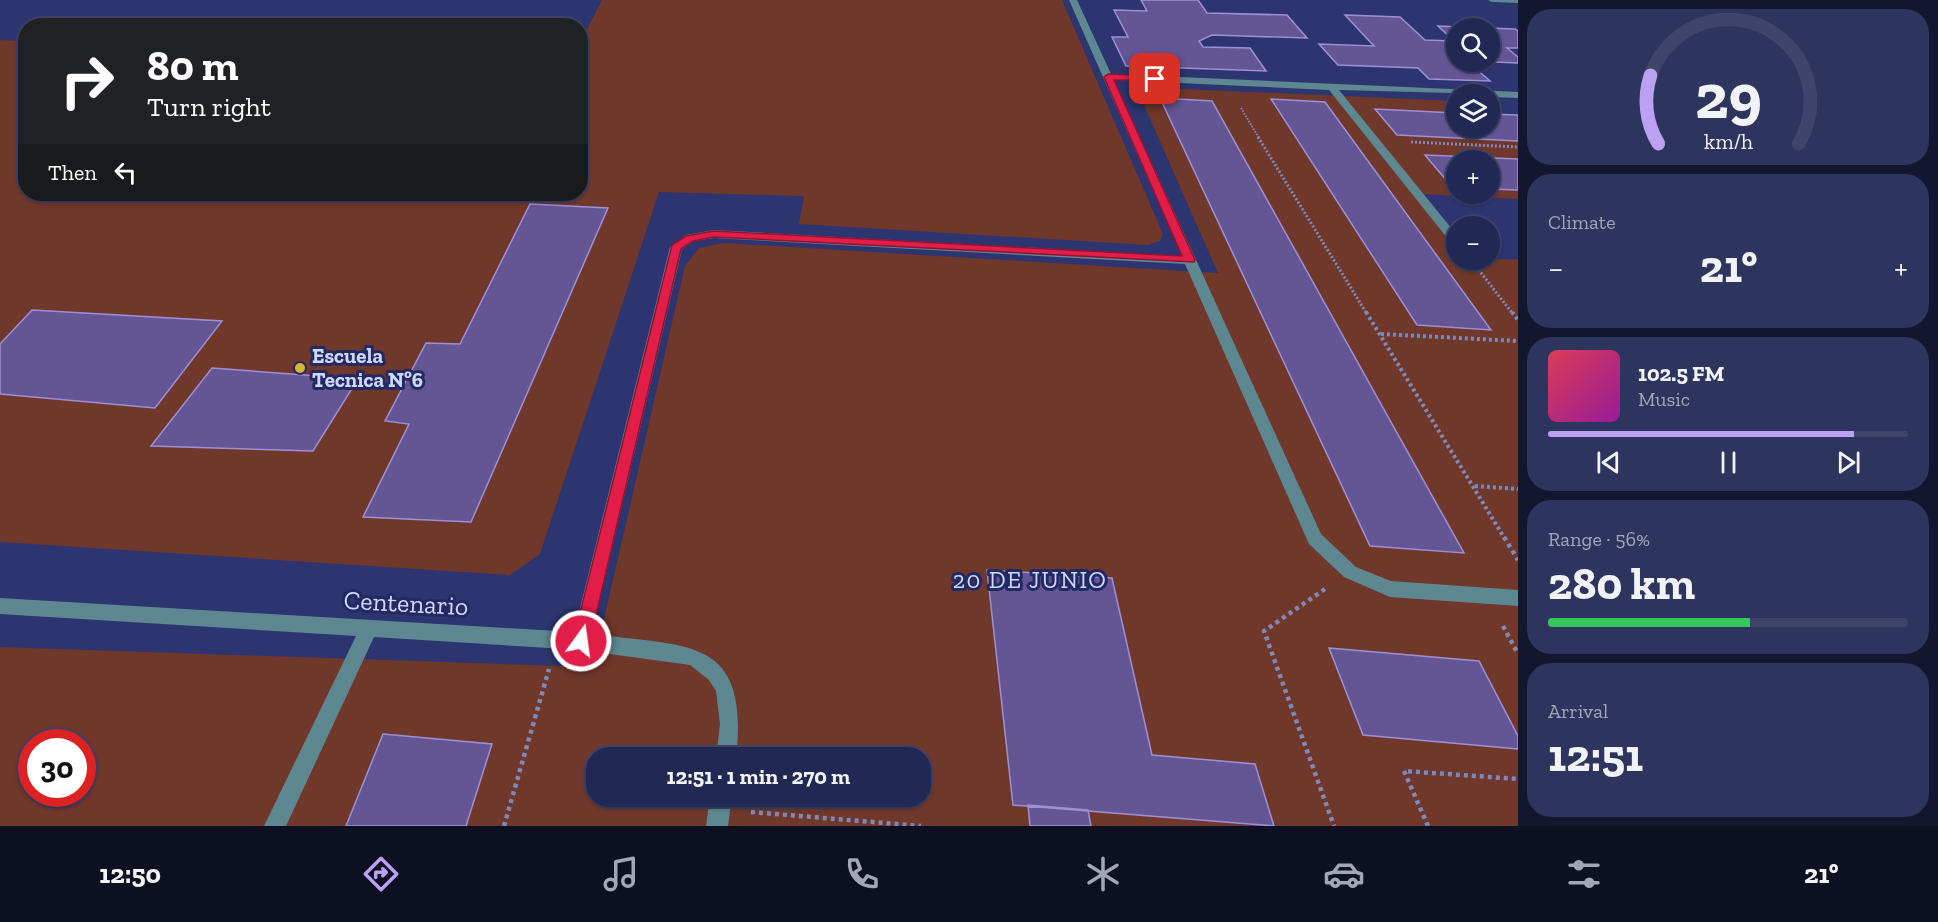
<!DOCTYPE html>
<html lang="en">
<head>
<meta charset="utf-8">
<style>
	:root { --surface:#212853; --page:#2d345d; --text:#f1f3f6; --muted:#a2a6b8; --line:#3e446a; --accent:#bca0f2 }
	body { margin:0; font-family:"Zilla Slab",serif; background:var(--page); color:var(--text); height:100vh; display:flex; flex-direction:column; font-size:22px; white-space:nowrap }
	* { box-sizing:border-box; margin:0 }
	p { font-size:20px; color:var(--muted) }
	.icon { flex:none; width:33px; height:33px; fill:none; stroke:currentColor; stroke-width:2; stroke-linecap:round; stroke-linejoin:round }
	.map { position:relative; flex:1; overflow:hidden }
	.sheet { display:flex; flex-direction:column; gap:9px; padding:9px; background:#12162e; width:420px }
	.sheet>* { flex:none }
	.top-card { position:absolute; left:18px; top:18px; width:570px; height:183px; border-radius:24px; box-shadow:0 2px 4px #0004,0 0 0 2px var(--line); background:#202124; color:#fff; overflow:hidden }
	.tools { position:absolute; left:1446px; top:18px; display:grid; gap:12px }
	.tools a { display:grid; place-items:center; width:54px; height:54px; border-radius:50%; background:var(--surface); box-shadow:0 2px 4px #0004,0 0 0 2px var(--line); font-size:30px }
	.speed { position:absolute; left:18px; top:729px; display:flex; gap:12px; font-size:30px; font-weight:700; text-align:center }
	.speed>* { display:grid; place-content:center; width:78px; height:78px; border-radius:50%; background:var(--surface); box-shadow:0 2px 4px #0004,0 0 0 2px var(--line); line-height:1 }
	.speed .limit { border:9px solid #d22; background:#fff; color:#111 }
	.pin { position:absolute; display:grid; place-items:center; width:51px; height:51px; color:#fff; margin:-26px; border-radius:12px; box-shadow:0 3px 9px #0006 }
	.me { position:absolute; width:66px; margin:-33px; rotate:14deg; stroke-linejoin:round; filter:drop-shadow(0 0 4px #0008) }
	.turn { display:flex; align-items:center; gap:21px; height:126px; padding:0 30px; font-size:27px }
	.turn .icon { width:78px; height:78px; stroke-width:2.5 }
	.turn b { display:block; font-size:42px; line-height:51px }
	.then { display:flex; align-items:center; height:57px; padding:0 30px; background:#0003; gap:12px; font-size:22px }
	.big { font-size:45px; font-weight:800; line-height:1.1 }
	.sheet .tile { flex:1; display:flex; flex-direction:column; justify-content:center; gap:9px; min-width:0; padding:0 21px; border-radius:24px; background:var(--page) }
	.sheet .dial { align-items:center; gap:0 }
	.dial svg { height:156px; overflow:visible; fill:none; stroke:var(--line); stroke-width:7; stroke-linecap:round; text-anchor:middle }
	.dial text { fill:var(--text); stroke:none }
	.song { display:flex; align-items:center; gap:18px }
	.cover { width:72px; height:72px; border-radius:9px; background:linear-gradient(135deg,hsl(350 70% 55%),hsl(300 70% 35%)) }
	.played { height:6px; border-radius:3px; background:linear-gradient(90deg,var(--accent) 85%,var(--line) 85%) }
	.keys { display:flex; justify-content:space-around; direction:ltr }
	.heat { display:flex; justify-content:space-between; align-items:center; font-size:33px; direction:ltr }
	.charge { height:9px; border-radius:4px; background:linear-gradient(90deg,#34c759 56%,var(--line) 0) }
	.trip { position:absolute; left:586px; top:747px; width:345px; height:60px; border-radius:24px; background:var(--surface); box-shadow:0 2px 4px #0004,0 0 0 2px var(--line); font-weight:800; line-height:60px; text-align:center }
	.menu { display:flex; height:96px; justify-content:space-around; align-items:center; background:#0d1021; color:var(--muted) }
	.menu .icon { width:42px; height:42px }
	.menu .active { color:var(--accent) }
	.menu b { font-size:27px; color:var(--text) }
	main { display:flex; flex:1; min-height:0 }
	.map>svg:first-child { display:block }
</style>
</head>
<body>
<main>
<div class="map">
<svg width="1518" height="826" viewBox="0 0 1518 826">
	<rect width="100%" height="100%" fill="#2c356f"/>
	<path fill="#70372b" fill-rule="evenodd" d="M602 0H1062L1163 234 1160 241 1148 245 799 224 804 196 659 192 540 554 510 575 0 542V394L155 408 222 321 32 311 0 344V40L25 41 26 194H580L581 40ZM530 205 608 208 471 522 363 517 409 424 385 421 426 343 460 344Z
		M1136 87 1456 101V113L1376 109 1397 135 1518 141V159L1425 156 1452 187H1456V194H1490V189L1518 190V199L1421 194 1456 241V260L1518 259V736L1479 661 1329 649 1363 735 1518 749V826H1274L1255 764 1152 755 1112 578 987 570 1013 804 1028 805 1030 826H466L492 744 384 734 346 826H0V647L593 667 685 266 699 248 724 243 1218 273ZM1160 99 1212 101 1464 553 1370 546ZM1272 99 1325 102 1491 329 1417 325ZM32 742H82V794H32ZM597 758H921V796H597Z
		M1088 810 1259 826H1091Z"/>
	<path fill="#645594" stroke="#9f90d5" stroke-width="1.5" d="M1141 0H1198L1207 13 1287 15 1307 38 1212 35 1199 41 1203 47 1250 48 1266 71 1126 66 1112 37H1128L1114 10 1147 11Z
		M1345 15 1400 17 1425 40 1454 41 1438 26 1515 29 1518 31V48H1507L1518 57V63L1495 62 1490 57V28H1456V62H1468L1490 81 1429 79 1418 68 1338 65 1319 44 1374 46Z
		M1160 98 1212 101 1464 553 1370 546Z
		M1271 99 1325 102 1491 330 1417 325Z
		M1375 109 1456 113V128H1490V114L1518 115V141L1397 135Z
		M1425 155 1518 159V190L1490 189V160H1456V187H1452Z
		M530 204 608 208 471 522 363 517 409 424 385 421 426 343 460 344Z
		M32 310 222 321 155 408 0 394V344Z
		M212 368 358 379 313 451 151 446Z
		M987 570 1112 578 1152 755 1255 764 1274 826 1013 805Z
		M1329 648 1479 661 1518 736V749L1363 735Z
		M383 734 492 744 466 826H346Z
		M1028 805 1088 810 1091 826H1030Z"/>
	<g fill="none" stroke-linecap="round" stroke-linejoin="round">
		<path stroke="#7f89b7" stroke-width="2" stroke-dasharray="1.5 1.5" stroke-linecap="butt" d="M1241 108 1259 138"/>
		<path stroke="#7f89b7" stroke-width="3" stroke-dasharray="2 2" stroke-linecap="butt" d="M1258 137 1367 314
			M1411 142 1518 147
			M1471 260 1513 314"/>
		<path stroke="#7f89b7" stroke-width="4" stroke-dasharray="3 3" stroke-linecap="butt" d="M1366 312 1505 539
			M1512 312 1518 320
			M1381 334 1518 341
			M1475 486 1518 489"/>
		<path stroke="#7f89b7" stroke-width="4.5" stroke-dasharray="4 4" stroke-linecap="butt" d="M1504 537 1518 560
			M1325 589 1264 631 1334 826
			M1503 626 1518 654
			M751 812 921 826
			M504 826 549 669
			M1428 826 1404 771 1518 779"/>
		<path fill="#5d8892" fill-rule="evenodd" d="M1069 0H1077L1111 74 1518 92V98L1490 97V94L1339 90 1456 234V245L1452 244 1329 90 1114 80 1321 534 1356 567 1391 581 1518 590V606L1390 597 1344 577 1309 544 1185 264 714 238 694 241 682 249 592 634C688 647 750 635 736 758H716L720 724 716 691 709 680 690 665 581 650 374 637 286 826H264L356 636 0 614V598L574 632 670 247 686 235 714 230 1182 256Z
			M1488 0H1518V3L1492 2Z
			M710 796H732L728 826H706Z"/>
	</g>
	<path fill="#e11d48" stroke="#92132f" stroke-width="1.5" d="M1108 74 1155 76 1159 79 1155 81 1114 80 1195 260 1194 262 714 237 693 241 681 249 590 641 587 646 581 648 575 646 573 641 672 245 686 236 714 231 1182 256 1104 77Z"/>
	<circle fill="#d6b534" stroke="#232a63" stroke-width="2" cx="300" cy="368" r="6"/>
	<g text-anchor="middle" stroke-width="6" stroke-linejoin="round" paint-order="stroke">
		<g font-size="21" font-weight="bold" fill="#cfd9fc" stroke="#232a63" text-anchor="start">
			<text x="312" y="363">Escuela<tspan x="312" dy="24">Tecnica Nº6</tspan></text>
		</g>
		<g font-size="24" letter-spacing="1.5" fill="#cfd9fc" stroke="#232a63">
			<text x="1030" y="588">20 DE JUNIO</text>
		</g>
		<g font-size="26" fill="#cfd9fc" stroke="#232a63">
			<text transform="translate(406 603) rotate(3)" y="9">Centenario</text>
		</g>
	</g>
</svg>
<div class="tools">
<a><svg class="icon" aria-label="search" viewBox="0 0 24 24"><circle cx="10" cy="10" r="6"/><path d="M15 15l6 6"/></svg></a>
<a><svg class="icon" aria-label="layers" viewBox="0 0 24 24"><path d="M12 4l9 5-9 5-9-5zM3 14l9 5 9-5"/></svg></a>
<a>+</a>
<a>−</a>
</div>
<div class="speed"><div class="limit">30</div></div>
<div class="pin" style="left:1155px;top:79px;background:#d93025"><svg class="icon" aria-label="arrive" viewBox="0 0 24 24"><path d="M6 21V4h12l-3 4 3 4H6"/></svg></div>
<svg class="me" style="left:581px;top:641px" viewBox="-20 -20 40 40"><circle r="17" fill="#e11d48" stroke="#fff" stroke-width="3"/><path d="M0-11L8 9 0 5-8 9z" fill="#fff"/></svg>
<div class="trip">12:51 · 1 min · 270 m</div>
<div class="top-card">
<div class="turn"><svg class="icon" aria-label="right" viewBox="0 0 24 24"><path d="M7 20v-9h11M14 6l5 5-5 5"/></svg><div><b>80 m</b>Turn right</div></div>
<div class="then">Then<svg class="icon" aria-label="left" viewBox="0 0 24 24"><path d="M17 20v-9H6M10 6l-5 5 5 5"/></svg></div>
</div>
</div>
<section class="sheet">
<div class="tile dial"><svg viewBox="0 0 100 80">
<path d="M14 69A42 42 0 1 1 86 69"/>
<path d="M14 69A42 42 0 0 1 10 34" stroke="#bca0f2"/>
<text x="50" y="56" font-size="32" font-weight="700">29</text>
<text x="50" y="72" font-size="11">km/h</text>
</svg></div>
<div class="tile"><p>Climate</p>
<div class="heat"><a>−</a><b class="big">21°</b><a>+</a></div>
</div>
<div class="tile">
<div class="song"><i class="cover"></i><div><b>102.5 FM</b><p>Music</p></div></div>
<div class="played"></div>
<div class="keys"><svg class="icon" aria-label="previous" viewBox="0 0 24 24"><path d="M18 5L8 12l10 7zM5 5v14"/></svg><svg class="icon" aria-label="pause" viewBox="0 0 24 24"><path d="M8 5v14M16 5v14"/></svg><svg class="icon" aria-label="next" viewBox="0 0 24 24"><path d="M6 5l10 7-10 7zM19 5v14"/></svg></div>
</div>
<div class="tile"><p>Range · 56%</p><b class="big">280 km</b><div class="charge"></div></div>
<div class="tile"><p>Arrival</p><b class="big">12:51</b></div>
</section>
</main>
<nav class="menu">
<b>12:50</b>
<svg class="icon active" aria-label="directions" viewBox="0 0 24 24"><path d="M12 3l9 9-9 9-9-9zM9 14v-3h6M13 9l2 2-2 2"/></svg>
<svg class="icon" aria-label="music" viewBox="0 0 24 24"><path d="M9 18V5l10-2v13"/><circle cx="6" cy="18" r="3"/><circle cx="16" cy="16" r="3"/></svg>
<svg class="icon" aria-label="phone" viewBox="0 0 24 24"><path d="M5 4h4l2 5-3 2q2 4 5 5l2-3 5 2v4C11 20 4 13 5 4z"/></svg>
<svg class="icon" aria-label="climate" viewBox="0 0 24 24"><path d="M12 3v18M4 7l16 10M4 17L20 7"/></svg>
<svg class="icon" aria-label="car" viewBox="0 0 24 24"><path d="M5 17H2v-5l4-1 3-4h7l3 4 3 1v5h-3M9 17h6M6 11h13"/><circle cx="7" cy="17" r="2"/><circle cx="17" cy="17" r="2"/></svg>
<svg class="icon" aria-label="filters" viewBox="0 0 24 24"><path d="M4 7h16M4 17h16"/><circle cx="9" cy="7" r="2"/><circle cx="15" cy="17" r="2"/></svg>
<b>21°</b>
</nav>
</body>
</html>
